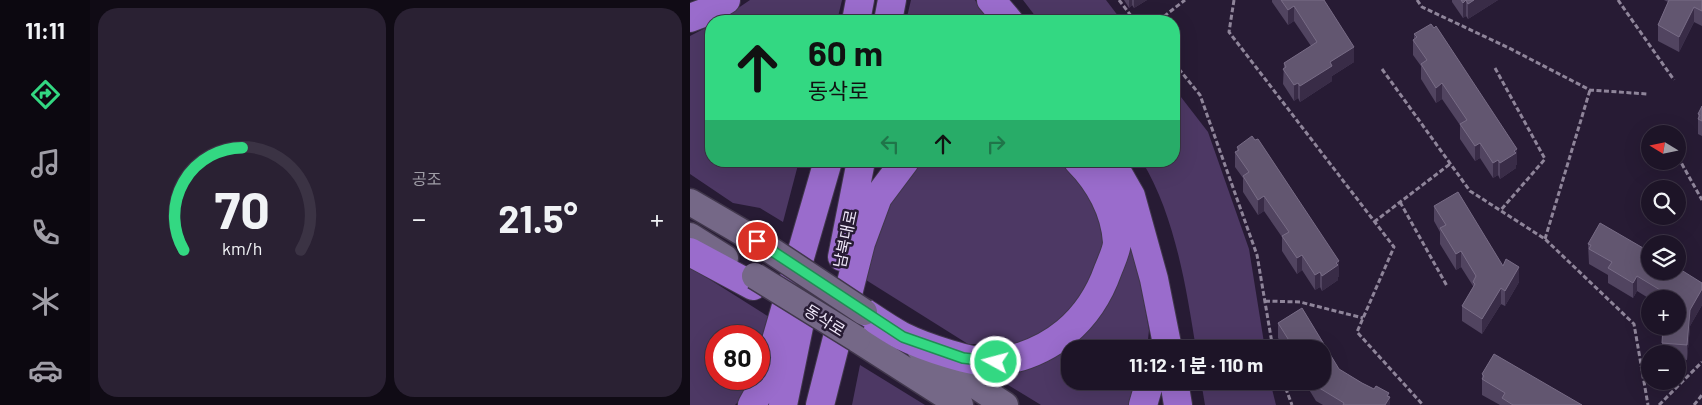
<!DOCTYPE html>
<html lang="ko">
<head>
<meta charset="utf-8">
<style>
	:root { --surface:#1d1427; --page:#2a2133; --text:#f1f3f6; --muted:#a09ea7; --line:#3b3344; --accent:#33d882 }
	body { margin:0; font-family:Barlow,"Noto Sans KR",sans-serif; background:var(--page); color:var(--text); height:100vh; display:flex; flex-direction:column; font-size:19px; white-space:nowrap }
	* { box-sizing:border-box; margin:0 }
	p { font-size:16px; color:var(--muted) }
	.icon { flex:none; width:28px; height:28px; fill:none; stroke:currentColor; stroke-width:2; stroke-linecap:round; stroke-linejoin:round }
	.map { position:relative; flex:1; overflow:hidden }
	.drawer { display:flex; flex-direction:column; gap:8px; padding:8px; background:#100b15; width:600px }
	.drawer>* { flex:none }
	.banner { position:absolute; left:15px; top:15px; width:475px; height:152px; border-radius:20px; box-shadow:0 5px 20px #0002,0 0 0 1px var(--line); background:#33d882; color:#111; overflow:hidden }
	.needle { width:32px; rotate:280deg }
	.buttons { position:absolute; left:951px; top:125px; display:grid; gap:10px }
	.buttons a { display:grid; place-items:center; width:45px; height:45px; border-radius:50%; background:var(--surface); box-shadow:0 5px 20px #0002,0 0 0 1px var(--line); font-size:25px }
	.speed { position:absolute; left:15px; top:325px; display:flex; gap:10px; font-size:25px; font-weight:700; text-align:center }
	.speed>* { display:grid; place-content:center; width:65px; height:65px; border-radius:50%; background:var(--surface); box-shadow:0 5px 20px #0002,0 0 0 1px var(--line); line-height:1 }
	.speed .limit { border:8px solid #d22; background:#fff; color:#111 }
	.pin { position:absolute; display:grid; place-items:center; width:42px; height:42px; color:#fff; margin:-21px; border:2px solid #fff; border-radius:50%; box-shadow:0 1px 5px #0007 }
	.me { position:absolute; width:55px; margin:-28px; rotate:277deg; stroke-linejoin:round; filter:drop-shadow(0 0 4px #0008) }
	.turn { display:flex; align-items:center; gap:18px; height:105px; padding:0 20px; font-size:22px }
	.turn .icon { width:65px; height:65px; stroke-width:2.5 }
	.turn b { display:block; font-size:35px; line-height:42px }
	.lanes { display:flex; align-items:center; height:48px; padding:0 20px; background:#0003; justify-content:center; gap:25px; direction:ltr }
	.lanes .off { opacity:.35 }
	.big { font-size:38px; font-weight:700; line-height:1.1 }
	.drawer .tile { flex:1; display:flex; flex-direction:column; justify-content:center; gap:8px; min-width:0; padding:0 18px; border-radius:20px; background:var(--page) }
	.drawer .dial { align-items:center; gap:0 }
	.dial svg { height:130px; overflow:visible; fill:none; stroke:var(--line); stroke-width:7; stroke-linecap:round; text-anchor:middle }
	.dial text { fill:var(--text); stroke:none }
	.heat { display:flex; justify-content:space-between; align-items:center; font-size:28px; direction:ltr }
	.drawer .tiles { flex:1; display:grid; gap:8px; grid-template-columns:repeat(2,1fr) }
	.trip { position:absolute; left:371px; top:340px; width:270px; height:50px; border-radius:20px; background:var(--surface); box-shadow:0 5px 20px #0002,0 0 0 1px var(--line); font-weight:700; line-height:50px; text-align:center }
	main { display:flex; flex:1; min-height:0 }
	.tabs { display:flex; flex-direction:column; width:90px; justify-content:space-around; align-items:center; background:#0c0810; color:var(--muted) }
	.tabs .icon { width:35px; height:35px }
	.tabs .on { color:var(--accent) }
	.tabs b { font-size:22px; color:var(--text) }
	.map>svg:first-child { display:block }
</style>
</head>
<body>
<main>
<nav class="tabs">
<b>11:11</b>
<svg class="icon on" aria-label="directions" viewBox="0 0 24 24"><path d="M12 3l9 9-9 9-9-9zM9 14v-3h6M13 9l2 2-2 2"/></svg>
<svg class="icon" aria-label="music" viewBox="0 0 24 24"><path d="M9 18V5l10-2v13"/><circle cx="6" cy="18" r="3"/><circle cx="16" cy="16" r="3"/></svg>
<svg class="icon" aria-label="phone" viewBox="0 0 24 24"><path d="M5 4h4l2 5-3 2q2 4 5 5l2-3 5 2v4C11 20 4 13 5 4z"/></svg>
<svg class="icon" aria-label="climate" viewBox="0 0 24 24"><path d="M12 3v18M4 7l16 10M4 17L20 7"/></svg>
<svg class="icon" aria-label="car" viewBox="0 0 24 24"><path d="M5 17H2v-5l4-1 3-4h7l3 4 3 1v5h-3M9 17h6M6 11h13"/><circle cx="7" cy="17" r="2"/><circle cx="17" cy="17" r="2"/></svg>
</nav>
<section class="drawer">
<div class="tiles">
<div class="tile dial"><svg viewBox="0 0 100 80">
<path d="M14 69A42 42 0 1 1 86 69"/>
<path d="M14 69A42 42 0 0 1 50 6" stroke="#33d882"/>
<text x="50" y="56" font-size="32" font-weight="700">70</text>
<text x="50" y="72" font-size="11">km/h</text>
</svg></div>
<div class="tile"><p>공조</p>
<div class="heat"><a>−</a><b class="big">21.5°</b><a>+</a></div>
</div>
</div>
</section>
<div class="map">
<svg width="1012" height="405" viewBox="0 0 1012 405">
	<rect width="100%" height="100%" fill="#271b34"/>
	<path fill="#4d3864" d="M60 0H152L147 21H29Z
		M221 0H285L290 9 302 21H216Z
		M333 0H416L432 21H349Z
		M21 25V161H109L93 222 70 208 43 203 0 174V36Z
		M484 88 518 132 559 249 575 349H506C496 286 485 216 452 161H484Z
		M236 161H378L415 224 416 252 383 317 331 344H278L176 280 183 231 213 180Z
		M399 161H410L444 247 459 330 457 349H380V381H453L444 405H351L285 365 328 363 427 283Z
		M0 267 79 317 69 359V336H26V379H64L58 392 45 405H0Z
		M170 365 235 405H162Z
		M511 381H580L586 405H515Z"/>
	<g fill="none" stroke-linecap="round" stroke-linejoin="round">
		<defs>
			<path id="secondary" d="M0 202 67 241
				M0 236 35 258
				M167 339 270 405
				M230 349 315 405"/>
			<path id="trunk" d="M301 0 319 21
				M0 18 16 12 36 0
				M166 21 170 0
				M198 21 202 0
				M421 161 441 196 464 279 478 349
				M0 252 63 286
				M152 257 171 161
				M174 312C186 320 199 329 212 336 232 346 286 365 307 362 361 354 400 321 418 270 421 262 427 250 427 242 425 211 409 182 388 161
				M484 381 488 405
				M62 405 73 385 138 161
				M93 405 117 288
				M130 405 171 243 188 197 215 161
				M453 405 460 381"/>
		</defs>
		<use href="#secondary" stroke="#41374c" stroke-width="29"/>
		<use href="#trunk" stroke="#41374c" stroke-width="30"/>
		<path stroke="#8f859a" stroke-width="3" stroke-dasharray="5 2.5" stroke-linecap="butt" d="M429 0 445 21
			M544 0 539 32 704 247 667 332 733 405
			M727 0 732 7 819 48 900 90 957 94
			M928 0 984 80
			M468 21 495 0
			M484 63 510 95 567 255 583 349
			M805 68 855 159 810 211
			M692 69 780 191 855 239 944 324 958 405
			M972 131 974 134
			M988 157 1012 200
			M710 202 757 286
			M684 222 760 164
			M855 239 900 90
			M575 301 610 302 673 318
			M593 381 602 405
			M969 405 1012 362
			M1004 405 1012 395"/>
		<use href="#secondary" stroke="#756887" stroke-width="26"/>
		<use href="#trunk" stroke="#9a6ccc" stroke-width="28"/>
		<defs>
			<path id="secondary-bridge" d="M67 241 174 312
				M65 276 167 339"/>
		</defs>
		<use href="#secondary-bridge" stroke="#41374c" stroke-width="29" stroke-linecap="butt"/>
		<use href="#secondary-bridge" stroke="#756887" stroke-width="26"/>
	</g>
	<path fill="#514460" d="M434 0H457L444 8 442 5 439 8Z
		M582 0H634L664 62 642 76V81L610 102 608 98 604 101 593 84 594 63 621 46 604 21 598 25 582 2Z
		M762 0H808L778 19 776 16 773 18 762 2Z
		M974 0H1012V26L1004 22 989 52 968 41V25L978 2Z
		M724 34 827 164 826 165V168L810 179 808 175 803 178 790 158 785 161 770 139V125L752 99 746 103 731 79V66L723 55V40L724 39Z
		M1012 106V136L1008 134V114Z
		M547 147 649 276 648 277V280L632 291 630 287 625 290 612 270 607 274 592 251V237L574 211 568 215 553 192V178L545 167V152L547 151Z
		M744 206 813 266 829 282 815 306 811 304 792 334 772 321V306L783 288V286L771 267 766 270 750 244V232L744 221Z
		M898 244 1012 283V305L1000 326 997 360 988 359V354H972V343L988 326V299H960L947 291 943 298 918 283V275L899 264Z
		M612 308 649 369 672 383 684 389 686 386 699 393V396L700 397V405H633L626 401 615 383 610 386 608 381H632V349H595L588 338V323Z
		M792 374 892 405H810L792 395Z"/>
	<path fill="#392c47" d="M439 0H442V5L439 8Z
		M444 0H457L444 8Z
		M776 0V16L773 18V3Z
		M784 0H808L778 19V4Z
		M604 6V21L598 25V10Z
		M1004 7V22L989 52V37Z
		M664 47V62L642 76V81L610 102V86L640 62Z
		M608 83V98L604 101V85Z
		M752 83V99L746 103V88Z
		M790 143V158L785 161V146Z
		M827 149V164L826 165V168L810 179V163Z
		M808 160V175L803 178V163Z
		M574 196V211L568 215V200Z
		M771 251V267L766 270V254Z
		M612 255V270L607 274V258Z
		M649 261V276L648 277V280L632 291V276Z
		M829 267V282L815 306V291Z
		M630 272V287L625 290V275Z
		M947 276V291L943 298V283Z
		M811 288V304L792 334V319Z
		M1012 289V305L1000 326 997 360V345L1000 310Z
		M610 381H615V383L610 386Z
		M699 393V399L700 397V405H695L697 396Z"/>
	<path fill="#625670" stroke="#786c86" d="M591 0H634L664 47 640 62 642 66 610 86 608 83 604 85 593 69 596 67 594 63 627 42 604 6 598 10Z
		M771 0H784L778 4 776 0 773 3Z
		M979 0H1012V11L1004 7 989 37 968 25Z
		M741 24 744 28 746 26 827 149 824 151 826 153 810 163 808 160 803 163 790 143 785 146 770 124 777 120 752 83 746 88 731 64 737 60 723 40 727 37 724 34Z
		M1012 106V121L1008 119 1010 115 1008 114Z
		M562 136 565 140 568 139 649 261 646 263 648 265 632 276 630 272 625 275 612 255 607 258 592 236 599 232 574 196 568 200 553 176 559 172 545 152 549 150 547 147Z
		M768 192 813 266 816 259 829 267 815 291 811 288 792 319 772 306 785 284 783 282 786 276 771 251 766 254 750 228 756 225 744 206Z
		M910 223 960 252V271H988V268L1012 283V289L1000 310 997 345 972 343 973 326H988V299H980V296L947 276 943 283 918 268 922 262 899 249 901 245 898 244Z
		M612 308 649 369 672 383 684 389 686 386 699 393 697 396 700 397 695 405H653L654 403 626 386 624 381H632V349H597L595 345 600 342 588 323Z
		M804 354 892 405H823L812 398 815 393 792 379 794 376 792 374Z"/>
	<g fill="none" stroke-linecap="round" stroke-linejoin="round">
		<defs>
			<path id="route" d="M67 241 213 337 273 358 306 362"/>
		</defs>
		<use href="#route" stroke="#218c54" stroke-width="12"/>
		<use href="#route" stroke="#33d882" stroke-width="9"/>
	</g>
	<g text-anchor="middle" stroke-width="5" stroke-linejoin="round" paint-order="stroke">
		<g font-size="16" fill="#efe7f9" stroke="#271b34">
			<text transform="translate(155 239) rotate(-78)" y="6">남북대로</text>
			<text transform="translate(135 320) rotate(32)" y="6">동삭로</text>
		</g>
	</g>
</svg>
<div class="buttons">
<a><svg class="needle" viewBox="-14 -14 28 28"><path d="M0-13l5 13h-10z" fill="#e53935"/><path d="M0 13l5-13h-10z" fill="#a09ea7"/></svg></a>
<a><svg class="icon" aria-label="search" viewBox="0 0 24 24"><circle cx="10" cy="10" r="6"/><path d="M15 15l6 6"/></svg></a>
<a><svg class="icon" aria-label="layers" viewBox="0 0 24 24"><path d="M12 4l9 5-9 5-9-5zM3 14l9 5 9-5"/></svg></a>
<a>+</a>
<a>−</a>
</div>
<div class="speed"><div class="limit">80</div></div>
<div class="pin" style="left:67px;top:241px;background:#d93025"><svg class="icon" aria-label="arrive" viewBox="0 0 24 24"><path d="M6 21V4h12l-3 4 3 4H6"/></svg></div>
<svg class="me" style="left:306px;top:362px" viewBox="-20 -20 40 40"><circle r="17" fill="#33d882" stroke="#fff" stroke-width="3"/><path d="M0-11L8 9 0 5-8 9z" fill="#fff"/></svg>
<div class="trip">11:12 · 1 분 · 110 m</div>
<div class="banner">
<div class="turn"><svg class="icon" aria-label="ahead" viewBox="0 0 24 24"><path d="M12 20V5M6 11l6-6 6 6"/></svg><div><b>60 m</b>동삭로</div></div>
<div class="lanes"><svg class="icon off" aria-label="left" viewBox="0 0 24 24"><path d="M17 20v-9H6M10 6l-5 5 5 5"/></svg><svg class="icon" aria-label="ahead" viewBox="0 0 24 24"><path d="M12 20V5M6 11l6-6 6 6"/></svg><svg class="icon off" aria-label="right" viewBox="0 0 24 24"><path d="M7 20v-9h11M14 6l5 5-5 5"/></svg></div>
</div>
</div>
</main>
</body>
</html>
